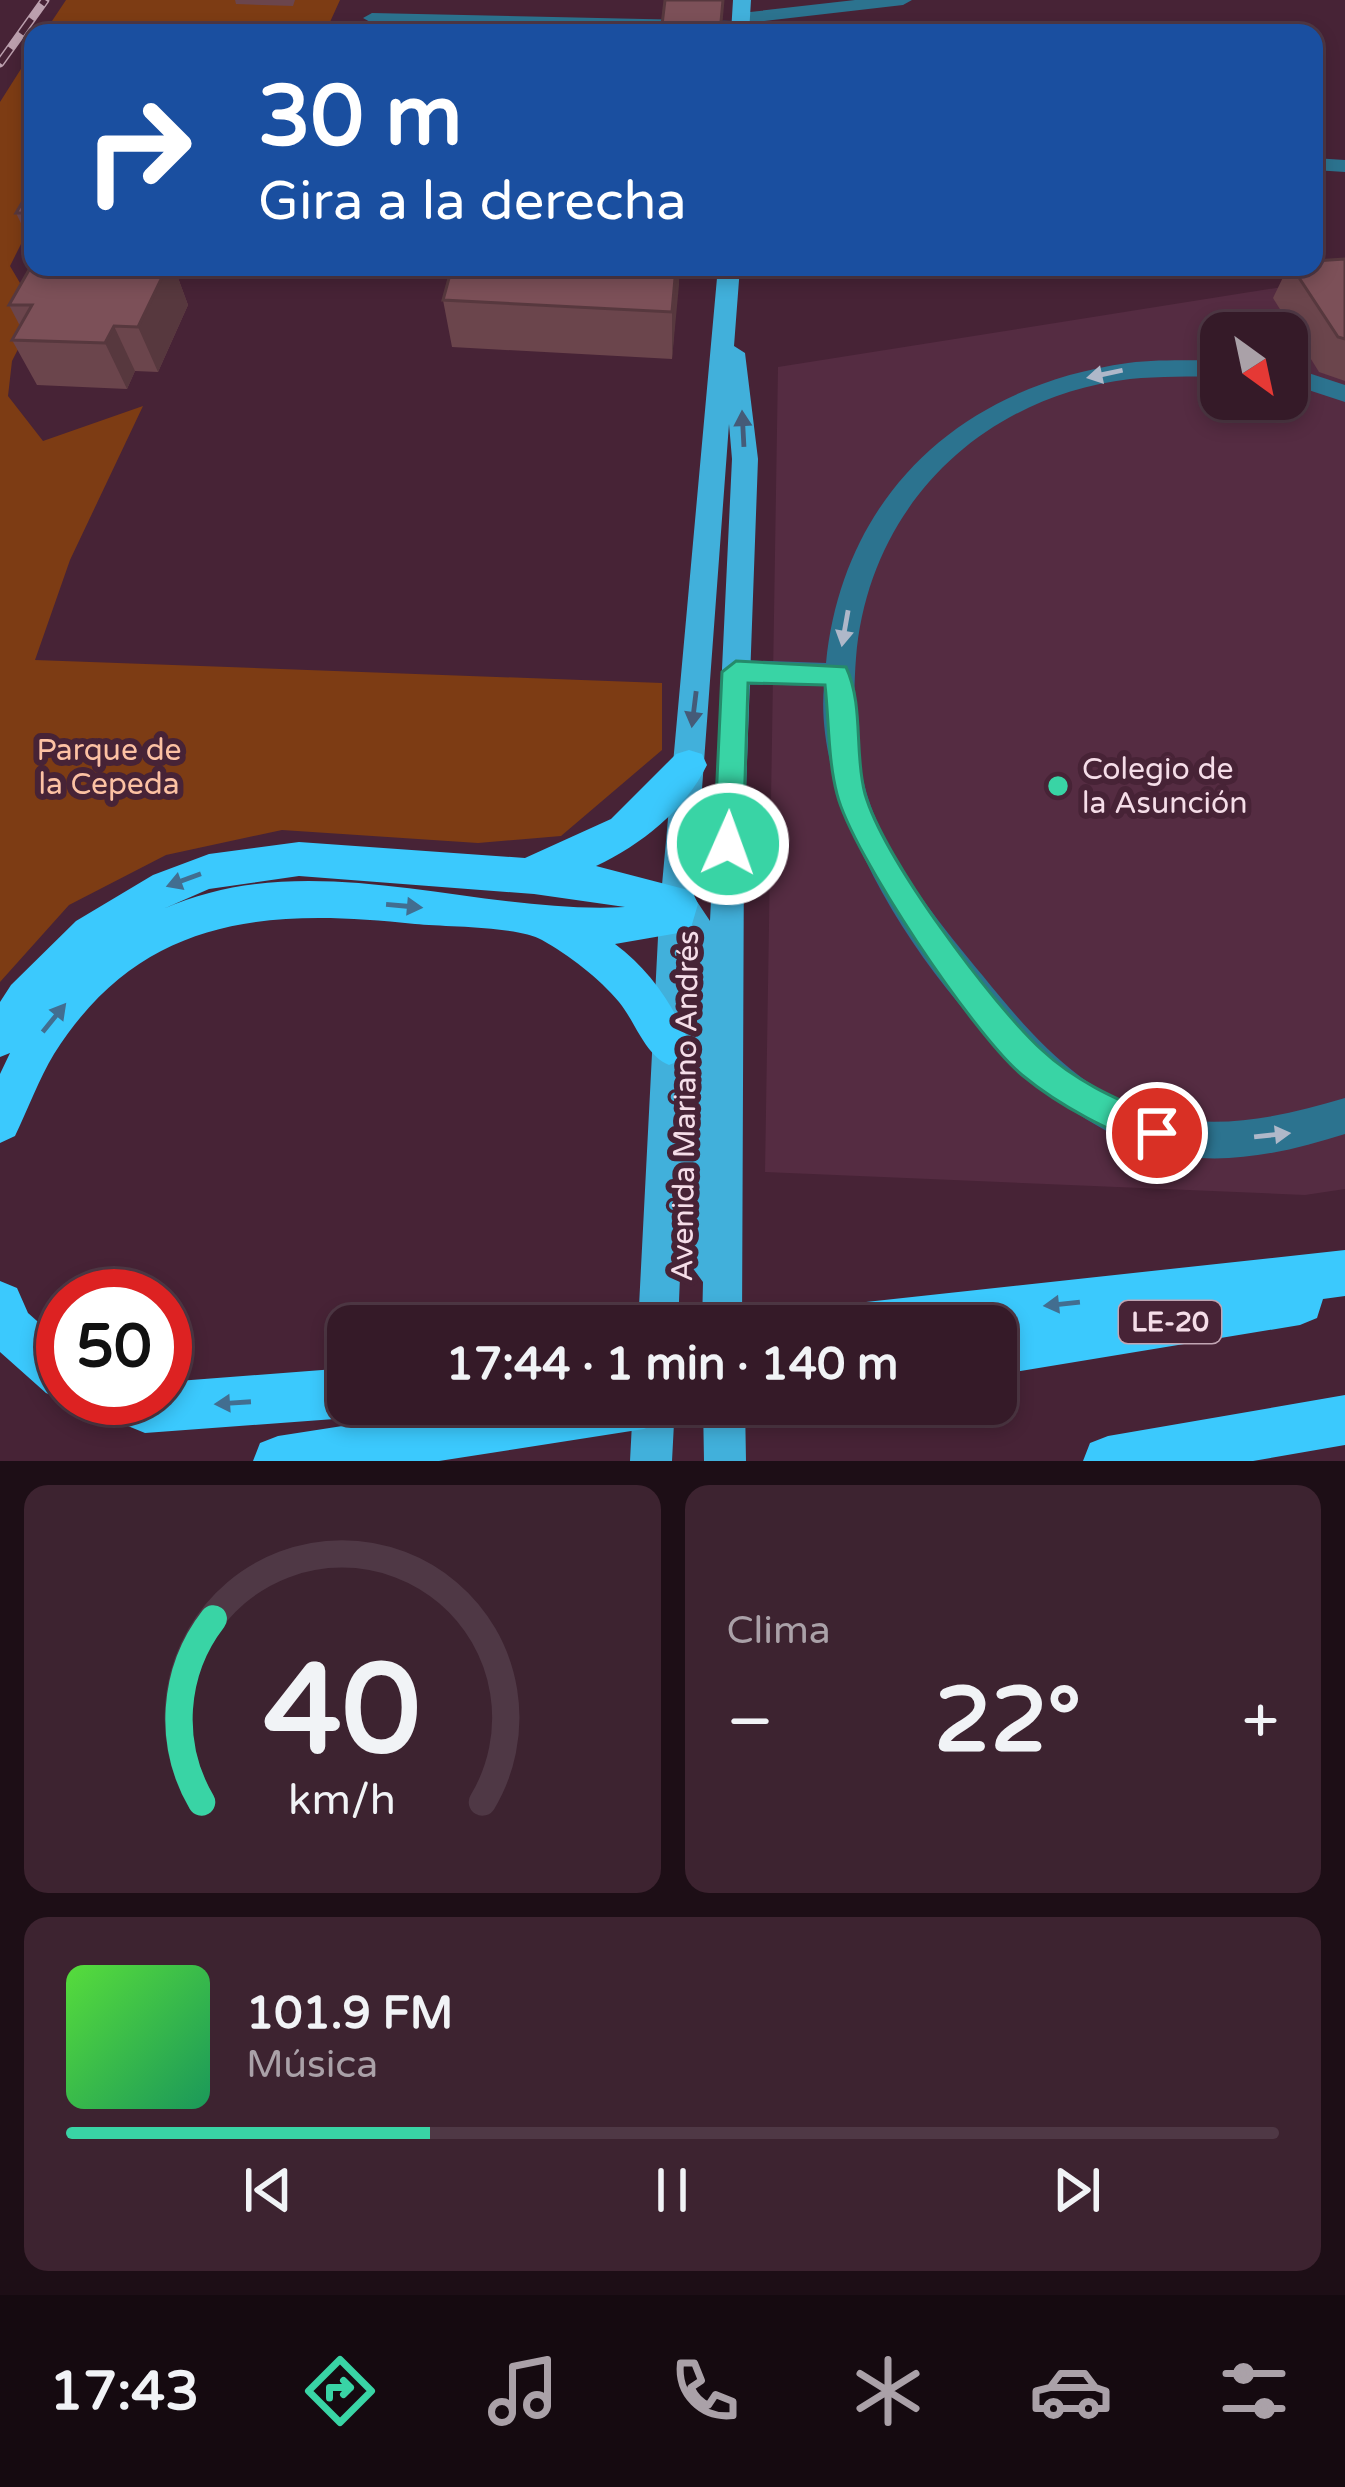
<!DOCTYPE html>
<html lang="es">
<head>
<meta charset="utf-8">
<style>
	:root { --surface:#351a28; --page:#3d2330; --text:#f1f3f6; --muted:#aaa1a8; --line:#4f3845; --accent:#39d4a5 }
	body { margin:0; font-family:"Varela Round",sans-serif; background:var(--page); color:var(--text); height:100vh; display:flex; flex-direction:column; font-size:45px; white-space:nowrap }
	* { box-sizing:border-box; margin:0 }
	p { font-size:39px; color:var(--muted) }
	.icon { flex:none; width:66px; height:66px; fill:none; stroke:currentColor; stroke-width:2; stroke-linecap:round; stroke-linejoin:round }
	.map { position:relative; height:1461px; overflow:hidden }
	.drawer { display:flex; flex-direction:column; gap:24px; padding:24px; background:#1d0e16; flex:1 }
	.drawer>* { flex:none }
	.banner { position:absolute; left:24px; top:24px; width:1299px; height:252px; border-radius:24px; box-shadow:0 6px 18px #0003,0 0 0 3px var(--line); background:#1a4fa0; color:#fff; overflow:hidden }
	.needle { width:78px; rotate:147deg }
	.tools { position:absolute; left:1200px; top:312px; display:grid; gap:24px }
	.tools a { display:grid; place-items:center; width:108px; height:108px; border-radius:24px; background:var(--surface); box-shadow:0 6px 18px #0003,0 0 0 3px var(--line); font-size:60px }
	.speed { position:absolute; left:36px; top:1269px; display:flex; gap:24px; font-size:60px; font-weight:700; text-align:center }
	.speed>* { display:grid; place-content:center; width:156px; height:156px; border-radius:50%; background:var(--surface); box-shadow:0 6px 18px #0003,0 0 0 3px var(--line); line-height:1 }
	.speed .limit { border:18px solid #d22; background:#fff; color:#111 }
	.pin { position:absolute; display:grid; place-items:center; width:102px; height:102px; color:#fff; margin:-51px; border:6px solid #fff; border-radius:50%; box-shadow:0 3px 12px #0007 }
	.me { position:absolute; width:132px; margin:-66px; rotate:2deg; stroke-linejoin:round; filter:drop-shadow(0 0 9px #0008) }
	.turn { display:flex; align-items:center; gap:42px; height:252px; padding:0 36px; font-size:54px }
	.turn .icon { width:156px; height:156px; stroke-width:2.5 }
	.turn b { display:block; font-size:84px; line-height:102px }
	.big { font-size:90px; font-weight:700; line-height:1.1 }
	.drawer .widget { flex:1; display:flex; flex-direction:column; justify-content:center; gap:18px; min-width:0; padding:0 42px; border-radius:24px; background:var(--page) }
	.drawer .dial { align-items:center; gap:0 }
	.dial svg { height:312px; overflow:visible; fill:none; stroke:var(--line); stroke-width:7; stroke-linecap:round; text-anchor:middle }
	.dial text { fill:var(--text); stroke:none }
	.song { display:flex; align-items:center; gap:36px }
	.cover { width:144px; height:144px; border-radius:18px; background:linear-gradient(135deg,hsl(110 70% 55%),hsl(150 70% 35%)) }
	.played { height:12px; border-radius:6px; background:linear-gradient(90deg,var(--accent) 30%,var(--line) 30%) }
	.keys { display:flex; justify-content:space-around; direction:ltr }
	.heat { display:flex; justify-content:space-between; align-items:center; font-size:66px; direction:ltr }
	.drawer .tiles { flex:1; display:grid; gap:24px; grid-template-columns:1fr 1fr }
	.widget:last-child { grid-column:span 2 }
	.trip { position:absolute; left:327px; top:1305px; width:690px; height:120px; border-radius:24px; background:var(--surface); box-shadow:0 6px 18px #0003,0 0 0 3px var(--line); font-weight:700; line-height:120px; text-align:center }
	.menu { display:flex; height:192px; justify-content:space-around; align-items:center; background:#150a10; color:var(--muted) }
	.menu .icon { width:84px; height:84px }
	.menu .on { color:var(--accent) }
	.menu b { font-size:54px; color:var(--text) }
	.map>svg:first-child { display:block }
</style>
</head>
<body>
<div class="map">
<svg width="1345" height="1461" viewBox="0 0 1345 1461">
	<rect width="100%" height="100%" fill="#472336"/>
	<path fill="#552c42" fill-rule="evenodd" d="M1345 277V1189L1305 1195 765 1172 778 367ZM1221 333H1287V399H1221Z"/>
	<path fill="#7d3c14" d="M66 0H340L325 33H44Z
		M33 50V220L10 266 37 312 12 361 8 396 43 441 143 406 70 560 35 660 662 683V750L561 836 478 843 282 830 166 855 69 905 0 982V102Z"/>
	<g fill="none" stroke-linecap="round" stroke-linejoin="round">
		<path fill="#2c738f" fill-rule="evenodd" d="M855 0H912L903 5 746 23 749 27 740 32 372 23 363 18 372 13 734 21 735 14 741 13Z
			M1314 158 1345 160V172L1314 170Z
			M1155 267H1224L1225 268C1210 279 1170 278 1155 267Z
			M1221 360V376C1191 377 1160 376 1130 379 980 397 868 508 856 658 852 709 855 771 876 819 901 876 943 928 983 976 1029 1033 1083 1096 1158 1115 1220 1131 1285 1116 1345 1098V1134C1285 1153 1219 1168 1156 1151 1004 1110 809 846 824 686L736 684 726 680 721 672 726 664 736 660 826 663C843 494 962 386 1128 363 1158 359 1191 361 1221 360Z
			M1287 366 1345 385V402L1287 383Z"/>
		<path fill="#41b0db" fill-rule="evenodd" d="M733 0H751L749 33H731Z
			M718 267H740L734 346 745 353 758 459 744 844 742 1326H702L703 1282 681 1252 678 1326H638L659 918ZM729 424 732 459 710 921 694 897Z
			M633 1404H675L672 1461H630Z
			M703 1404H745L746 1461H704Z"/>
		<path fill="#3bc9fd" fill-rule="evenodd" d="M689 750 702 754 707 765C685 810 641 845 596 866L692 891 698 904 690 931 615 944C650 970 673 1005 690 1044L684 1059 669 1065C645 1055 636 1023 619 1002 599 978 569 955 542 940 518 926 445 927 415 924 266 908 141 916 54 1054 39 1079 28 1109 15 1136L0 1143V1074L10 1053 0 1057V1002L11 985 76 921 153 875 209 854 299 842 525 858 611 819 676 754ZM299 876 534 894 625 907C473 915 311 843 163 909L209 889Z
			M1345 1250V1296L1323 1299 1317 1318 1300 1325 996 1375V1326H842L849 1309 866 1302Z
			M0 1281 17 1288 28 1313 63 1344V1398H69L63 1400 46 1393 0 1352Z
			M348 1368V1404H368L348 1418 145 1433 101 1415 93 1398H165V1382Z
			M1345 1395V1445L1253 1461H1083L1090 1443 1108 1436Z
			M484 1404H669L661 1421 644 1429 439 1461H253L260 1443 278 1436Z"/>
		<defs>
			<path id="rail" d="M0 63 45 0"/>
		</defs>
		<use href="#rail" stroke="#bca0ae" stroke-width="9"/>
		<use href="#rail" stroke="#472336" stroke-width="6" stroke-dasharray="18" stroke-linecap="butt"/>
	</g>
	<path fill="#6b454c" d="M235 0H295L293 6 236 4Z
		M33 184V248L16 213Z
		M1345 259V381L1319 372 1273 298 1288 267H1314Z
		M33 267H174L188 305 158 372 135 371 127 389 37 385 12 340 20 326 9 305Z
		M452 267H679L672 359 452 347 443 300Z"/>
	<path fill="#57383e" d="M141 267H174L188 305 158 372 138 327Z
		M676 267H679V285L672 359V312Z
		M114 326 135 371 127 389 105 343Z"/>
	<path fill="#7c5058" stroke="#57383e" stroke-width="3" d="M665 0H723L720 33H661Z
		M33 184V213H16Z
		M1345 259V339L1338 337 1292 267H1314V261Z
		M33 263V267H167L138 327 114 326 105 343 12 340 32 305H9Z
		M452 267H676L672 312 443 300Z"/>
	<defs><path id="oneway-solid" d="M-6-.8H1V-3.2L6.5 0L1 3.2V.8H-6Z" transform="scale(3)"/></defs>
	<g fill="#afb8c9">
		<use href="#oneway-solid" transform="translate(1105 374) rotate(168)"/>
		<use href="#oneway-solid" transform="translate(845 628) rotate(100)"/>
		<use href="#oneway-solid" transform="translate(1272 1135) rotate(-6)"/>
	</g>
	<g fill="#455b78">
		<use href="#oneway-solid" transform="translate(743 429) rotate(-93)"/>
		<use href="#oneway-solid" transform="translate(694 709) rotate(97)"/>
	</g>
	<g fill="#426e90">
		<use href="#oneway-solid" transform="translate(184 880) rotate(160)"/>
		<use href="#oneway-solid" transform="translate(404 906) rotate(5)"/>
		<use href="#oneway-solid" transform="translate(54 1018) rotate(-51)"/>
		<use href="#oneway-solid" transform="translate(1062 1304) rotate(174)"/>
		<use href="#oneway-solid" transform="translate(233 1403) rotate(176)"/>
	</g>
	<path fill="#39d4a5" stroke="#258a6b" stroke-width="3" d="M736 661 846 667C864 705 854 754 865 794 884 859 991 1003 1042 1050 1078 1084 1124 1102 1169 1122L1174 1133 1169 1145 1157 1150C1109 1130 1063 1109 1022 1075 974 1035 852 854 837 794 828 760 829 720 825 685L748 683 743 844 728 857 718 854 714 844 722 672Z"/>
	<circle fill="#39d4a5" stroke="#472336" stroke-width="4.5" cx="1058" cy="786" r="12"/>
	<g text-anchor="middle" stroke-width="12" stroke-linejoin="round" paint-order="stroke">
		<rect fill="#472336" stroke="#c1a5b3" stroke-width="3" x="1119" y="1301" width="102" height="42" rx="9"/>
		<g font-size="27" font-weight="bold" fill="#f5dde8">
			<text x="1170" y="1331">LE-20</text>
		</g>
		<g font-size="30" fill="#fcc1a3" stroke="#472336">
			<text x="109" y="760">Parque de<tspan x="109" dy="34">la Cepeda</tspan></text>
		</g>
		<g font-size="30" fill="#f5dde8" stroke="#472336" text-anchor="start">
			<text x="1082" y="779">Colegio de<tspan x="1082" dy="34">la Asunción</tspan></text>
		</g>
		<g font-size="30" fill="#f5dde8" stroke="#472336">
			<text transform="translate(685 1106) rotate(-89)" y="10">Avenida Mariano Andrés</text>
		</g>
	</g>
</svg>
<div class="tools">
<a><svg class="needle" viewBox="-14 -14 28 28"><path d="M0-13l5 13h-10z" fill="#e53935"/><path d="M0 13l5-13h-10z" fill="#aaa1a8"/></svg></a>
</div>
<div class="speed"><div class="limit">50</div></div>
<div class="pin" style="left:1157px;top:1133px;background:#d93025"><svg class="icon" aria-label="arrive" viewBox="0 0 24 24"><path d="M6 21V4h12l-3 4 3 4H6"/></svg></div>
<svg class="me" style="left:728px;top:844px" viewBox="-20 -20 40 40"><circle r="17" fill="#39d4a5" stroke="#fff" stroke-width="3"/><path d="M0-11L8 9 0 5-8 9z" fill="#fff"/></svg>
<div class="trip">17:44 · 1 min · 140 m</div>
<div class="banner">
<div class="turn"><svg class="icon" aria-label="right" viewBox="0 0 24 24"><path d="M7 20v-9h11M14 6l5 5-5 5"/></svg><div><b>30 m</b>Gira a la derecha</div></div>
</div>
</div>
<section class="drawer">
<div class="tiles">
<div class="widget dial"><svg viewBox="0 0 100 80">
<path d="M14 69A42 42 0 1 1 86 69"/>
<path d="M14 69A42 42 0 0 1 17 22" stroke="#39d4a5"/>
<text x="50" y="56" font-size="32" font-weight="700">40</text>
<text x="50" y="72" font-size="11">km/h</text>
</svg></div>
<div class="widget"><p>Clima</p>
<div class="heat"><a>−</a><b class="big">22°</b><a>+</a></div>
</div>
<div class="widget">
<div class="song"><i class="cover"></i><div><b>101.9 FM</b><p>Música</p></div></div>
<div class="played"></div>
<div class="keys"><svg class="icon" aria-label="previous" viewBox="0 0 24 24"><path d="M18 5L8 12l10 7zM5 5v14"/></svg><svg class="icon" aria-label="pause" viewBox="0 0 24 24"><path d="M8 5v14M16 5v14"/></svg><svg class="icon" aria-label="next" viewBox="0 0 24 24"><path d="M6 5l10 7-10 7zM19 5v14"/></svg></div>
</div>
</div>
</section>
<nav class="menu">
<b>17:43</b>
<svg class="icon on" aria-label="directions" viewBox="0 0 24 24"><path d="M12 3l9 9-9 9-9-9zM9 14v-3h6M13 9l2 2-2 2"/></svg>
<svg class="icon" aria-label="music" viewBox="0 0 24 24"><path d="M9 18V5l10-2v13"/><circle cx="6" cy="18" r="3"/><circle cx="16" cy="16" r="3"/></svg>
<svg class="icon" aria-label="phone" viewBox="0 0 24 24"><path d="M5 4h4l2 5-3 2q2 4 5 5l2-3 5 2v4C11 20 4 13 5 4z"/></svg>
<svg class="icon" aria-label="climate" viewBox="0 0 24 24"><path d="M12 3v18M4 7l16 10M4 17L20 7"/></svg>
<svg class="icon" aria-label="car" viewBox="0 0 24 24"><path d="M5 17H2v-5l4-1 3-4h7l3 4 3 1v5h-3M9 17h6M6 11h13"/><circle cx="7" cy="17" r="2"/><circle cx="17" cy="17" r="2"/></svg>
<svg class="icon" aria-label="filters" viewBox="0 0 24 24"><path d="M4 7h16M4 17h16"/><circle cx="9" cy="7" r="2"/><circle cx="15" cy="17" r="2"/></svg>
</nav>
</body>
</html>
